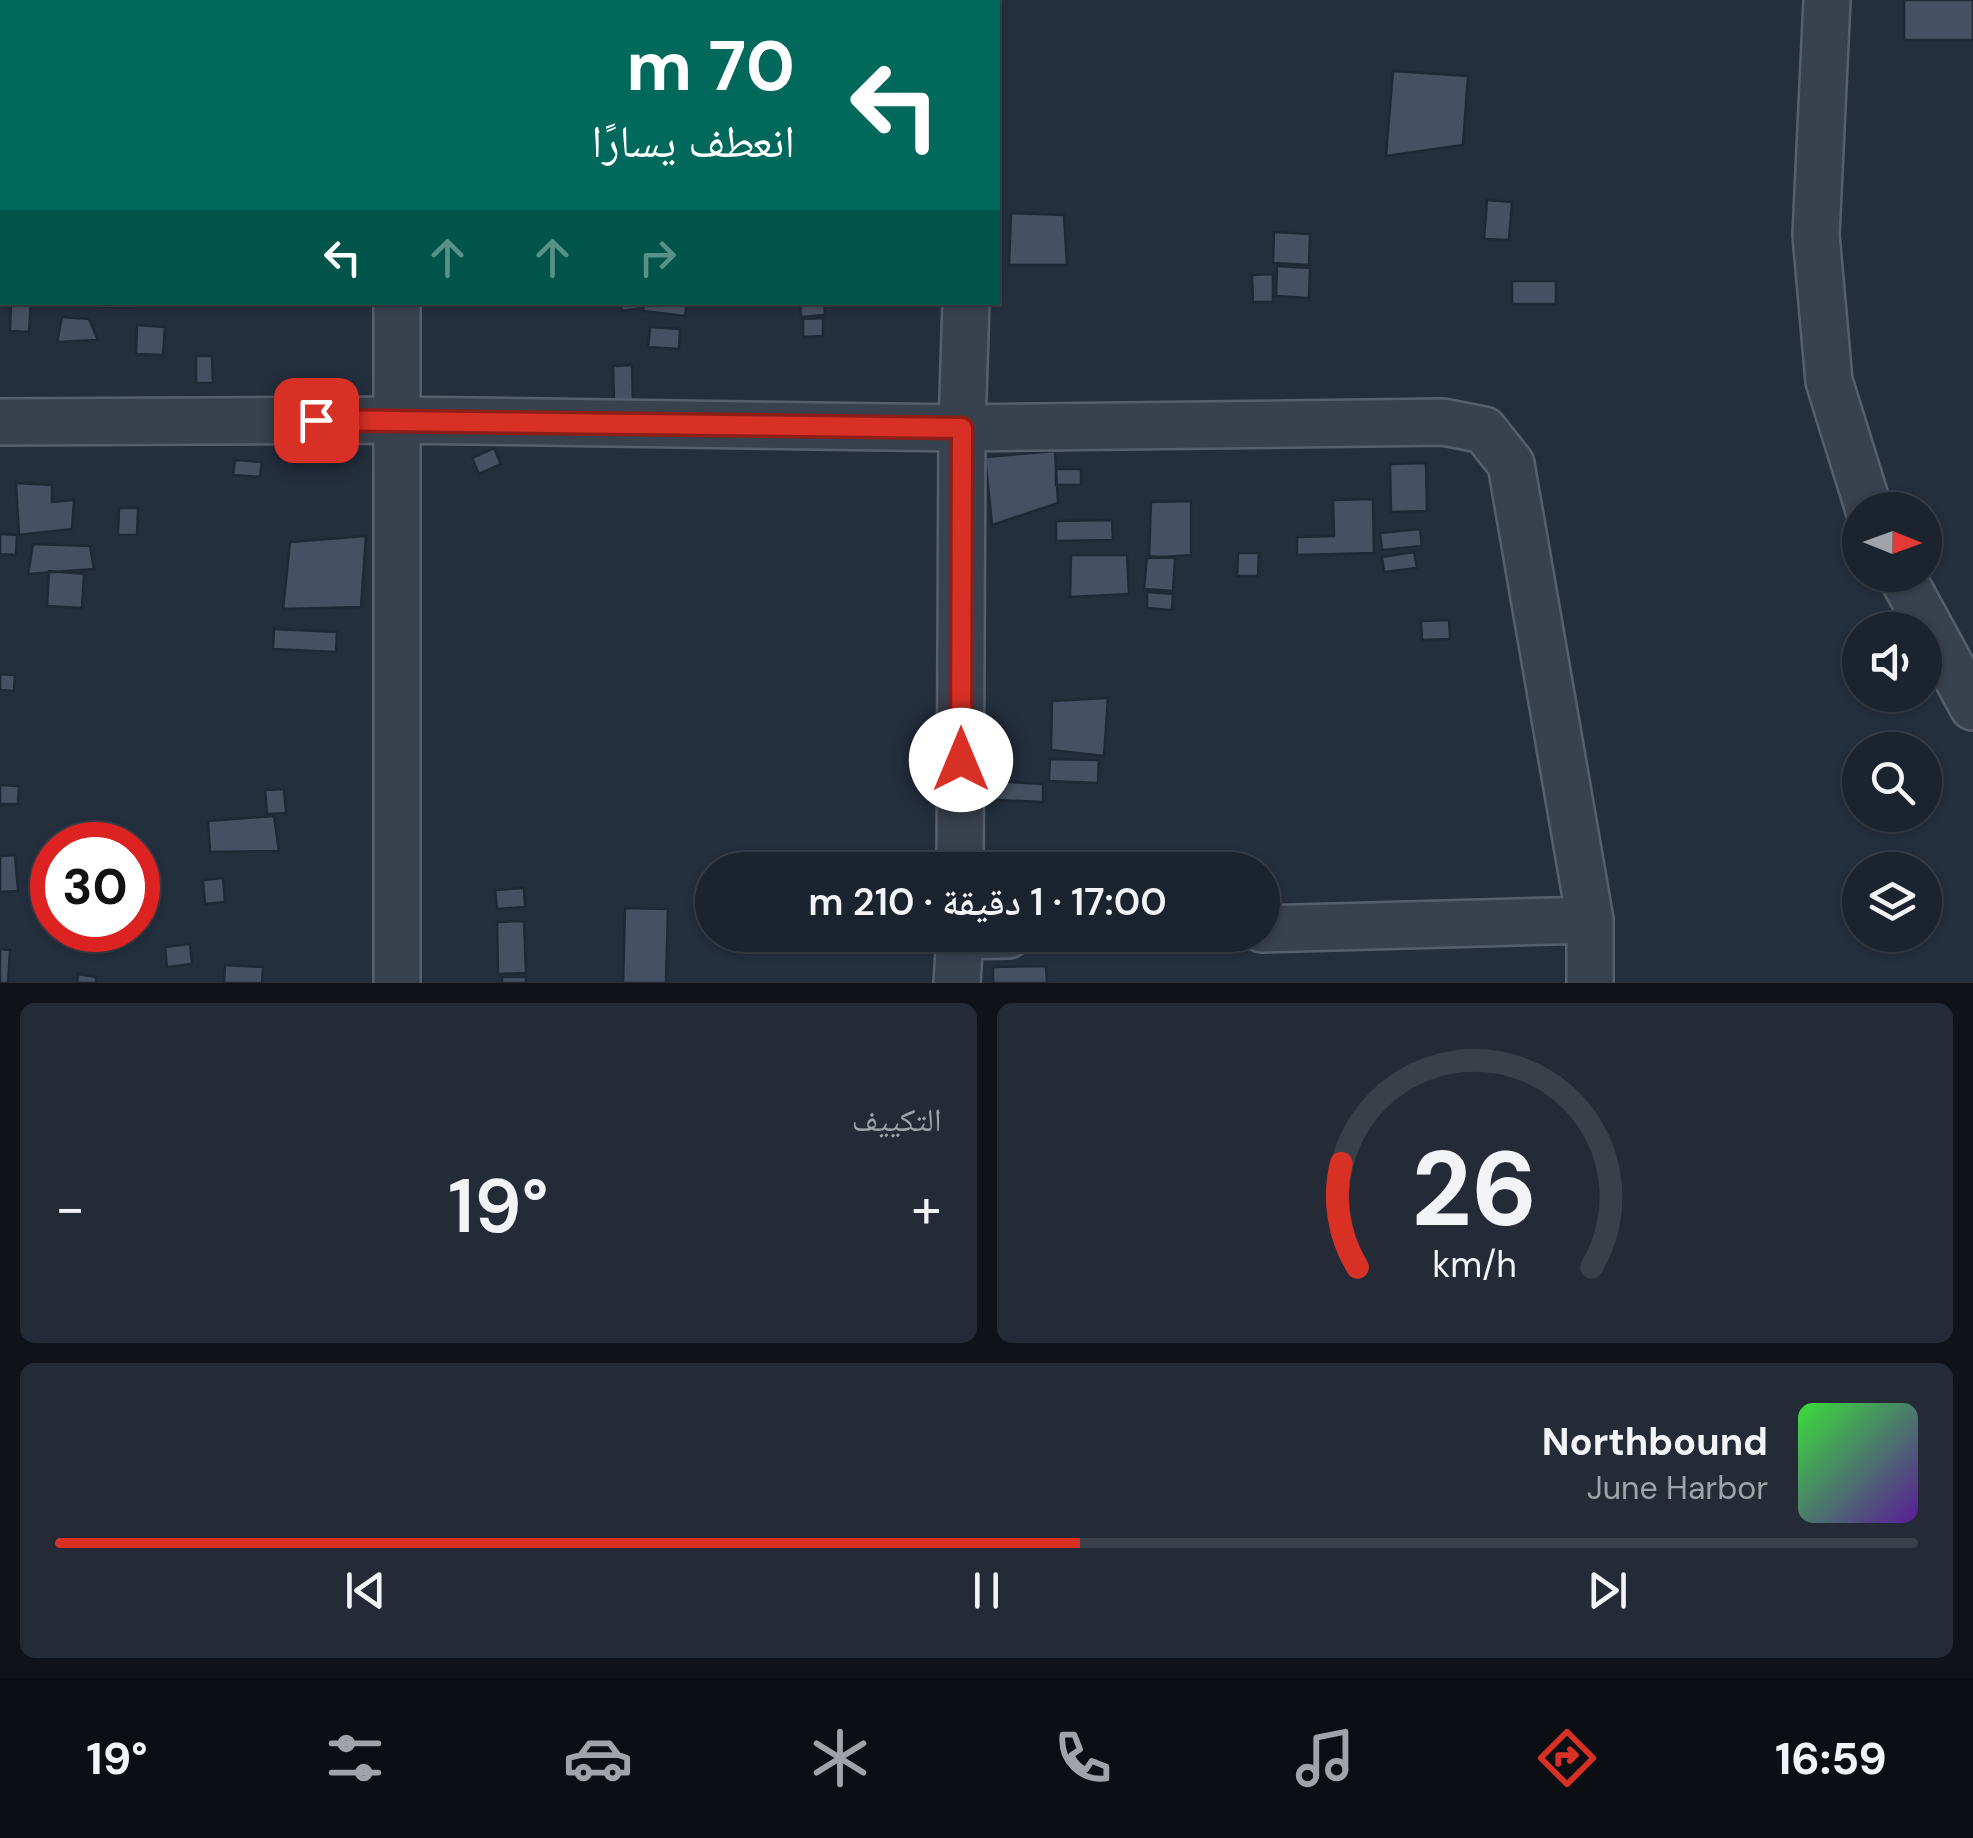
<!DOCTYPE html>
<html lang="ar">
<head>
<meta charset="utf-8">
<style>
	:root { --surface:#1b232e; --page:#242b36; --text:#f1f3f6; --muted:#a0a4aa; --line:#39404a; --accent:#d93025 }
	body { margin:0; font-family:"DM Sans","Noto Naskh Arabic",sans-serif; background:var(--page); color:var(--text); direction:rtl; height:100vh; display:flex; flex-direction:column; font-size:38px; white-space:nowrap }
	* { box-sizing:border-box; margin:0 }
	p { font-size:32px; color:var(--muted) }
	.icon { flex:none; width:55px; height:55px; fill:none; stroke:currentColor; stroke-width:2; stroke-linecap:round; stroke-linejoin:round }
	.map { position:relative; height:983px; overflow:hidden; direction:ltr }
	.sheet { display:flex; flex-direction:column; gap:20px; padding:20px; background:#0f1319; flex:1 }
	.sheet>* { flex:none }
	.hud { position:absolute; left:0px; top:0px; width:1000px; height:305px; box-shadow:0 2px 8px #0004,0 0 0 2px var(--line); direction:rtl; background:#00695c; color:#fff; overflow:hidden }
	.needle { width:65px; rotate:91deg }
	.fabs { position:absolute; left:1842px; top:492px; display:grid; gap:20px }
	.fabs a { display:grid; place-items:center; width:100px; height:100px; border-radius:50%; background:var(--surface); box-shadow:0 2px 8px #0004,0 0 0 2px var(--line); font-size:50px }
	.speed { position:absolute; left:30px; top:822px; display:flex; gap:20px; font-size:50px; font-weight:700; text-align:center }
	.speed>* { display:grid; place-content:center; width:130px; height:130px; border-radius:50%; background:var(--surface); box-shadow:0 2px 8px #0004,0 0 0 2px var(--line); line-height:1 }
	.speed .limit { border:15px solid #d22; background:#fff; color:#111 }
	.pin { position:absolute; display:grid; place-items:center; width:85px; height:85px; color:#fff; margin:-42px; border-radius:20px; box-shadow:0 5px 15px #0006 }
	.me { position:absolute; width:110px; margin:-55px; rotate:0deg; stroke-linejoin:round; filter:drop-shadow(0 0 8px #0008) }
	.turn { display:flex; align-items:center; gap:35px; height:210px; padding:0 40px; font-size:45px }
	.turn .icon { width:130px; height:130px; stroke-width:2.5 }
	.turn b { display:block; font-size:70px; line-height:85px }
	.lanes { display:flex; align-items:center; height:95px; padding:0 40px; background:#0003; justify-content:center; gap:50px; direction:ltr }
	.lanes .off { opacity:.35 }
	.big { font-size:75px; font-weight:600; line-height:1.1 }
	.sheet .tile { flex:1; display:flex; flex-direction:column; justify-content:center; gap:15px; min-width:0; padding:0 35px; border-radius:15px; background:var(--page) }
	.sheet .dial { align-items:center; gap:0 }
	.dial svg { height:260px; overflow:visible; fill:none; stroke:var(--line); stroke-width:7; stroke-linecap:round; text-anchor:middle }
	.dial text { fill:var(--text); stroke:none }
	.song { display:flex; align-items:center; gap:30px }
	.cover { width:120px; height:120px; border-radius:15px; background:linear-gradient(135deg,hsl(120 70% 55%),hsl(270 70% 35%)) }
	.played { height:10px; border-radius:5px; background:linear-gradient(90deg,var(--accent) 55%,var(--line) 55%) }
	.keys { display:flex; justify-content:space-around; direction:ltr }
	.heat { display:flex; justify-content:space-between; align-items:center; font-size:55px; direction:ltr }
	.sheet .tiles { flex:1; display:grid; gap:20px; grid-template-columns:1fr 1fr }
	.tile:last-child { grid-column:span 2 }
	.trip { position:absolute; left:695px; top:852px; width:585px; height:100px; border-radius:50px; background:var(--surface); box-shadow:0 2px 8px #0004,0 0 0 2px var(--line); font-weight:600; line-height:100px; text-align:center; direction:rtl }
	.dock { display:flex; height:160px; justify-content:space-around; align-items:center; background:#0b0e12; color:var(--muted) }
	.dock .icon { width:70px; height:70px }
	.dock .selected { color:var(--accent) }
	.dock b { font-size:45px; color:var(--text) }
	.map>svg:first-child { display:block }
</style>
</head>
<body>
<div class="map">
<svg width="1973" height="983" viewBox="0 0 1973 983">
	<rect width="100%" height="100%" fill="#242f3e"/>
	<path fill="#455162" stroke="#1f2835" stroke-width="2.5" d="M1904 0H1973V40H1904Z
		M1393 71 1468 76 1463 145 1386 156Z
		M1487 200 1512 202 1509 240 1484 239Z
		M1011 213 1064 215 1067 265H1009Z
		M1274 232 1310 234 1309 265 1273 263Z
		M1277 266 1310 268 1309 298 1276 296Z
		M1273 274V302H1253L1252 275Z
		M1512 281H1556V304H1512Z
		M11 302H31L29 332 10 331Z
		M100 302H131V308L100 306Z
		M620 302H641L642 308 622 311Z
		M644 302H687L685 316 643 311Z
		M800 302H824L825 315 801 317Z
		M62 317 89 319 98 340 57 342Z
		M823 318V336L803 337V319Z
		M137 325 165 327 163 355 136 354Z
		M650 327 680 329 679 349 648 347Z
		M196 356H212L213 383H196Z
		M632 365 633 401H614L613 366Z
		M494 448 501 464 479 474 472 458Z
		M1055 451 1058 503 992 525 985 457Z
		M235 460 262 462 260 477 233 475Z
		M1426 463 1427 511 1391 512 1390 464Z
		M1056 469H1081V485H1056Z
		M16 483 52 485V502L74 500 72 529 19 535Z
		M1373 499 1374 553 1297 555V537L1334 536 1333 500Z
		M1191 501V555L1149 558 1151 502Z
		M119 508H138L137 535H118Z
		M1112 520 1113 540 1056 541V521Z
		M1420 529 1422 546 1382 550 1380 533Z
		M0 534 17 535 16 555 0 554Z
		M366 536 361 607 283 609 290 542Z
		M33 544 90 546 94 569 28 574Z
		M1414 552 1417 568 1384 572 1382 557Z
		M1238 553H1259L1258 576H1237Z
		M1071 555H1127L1129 594 1070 597Z
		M1147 556 1175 558 1173 591 1144 589Z
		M49 571 84 574 82 608 47 606Z
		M1147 592 1173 594 1172 610 1147 608Z
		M1449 620 1450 639 1422 640 1421 621Z
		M274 629 337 632 336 652 273 649Z
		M0 674 15 675 14 691 0 690Z
		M1108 698 1104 756 1051 750 1052 701Z
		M1050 759 1099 760 1098 783 1049 781Z
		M975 780 1043 784V802L974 799Z
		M0 785 19 786 18 804H0Z
		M284 789 286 813 267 814 265 790Z
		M274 816 279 851 210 852 208 821Z
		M15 855 18 891 0 892V856Z
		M223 878 225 902 205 904 203 880Z
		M524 888 525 907 497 909 495 890Z
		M625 908 668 909 666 983H623Z
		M524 921 526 973 498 974 497 922Z
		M190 944 192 964 167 967 165 947Z
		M0 949 10 950 8 983H0Z
		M225 965 263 967 262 983H224Z
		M1046 966 1047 983H993V967Z
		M78 974 96 977V983H77Z
		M502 977H526V983H502Z"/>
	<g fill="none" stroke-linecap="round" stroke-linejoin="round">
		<defs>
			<path id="minor" d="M1827 0 1816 235 1829 381 1869 510
				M402 2V0
				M976 2V0
				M397 302V983
				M0 422 395 420 962 428 1443 422 1484 430 1511 464 1590 920V983
				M1901 575 1973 707
				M960 870 962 428 966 302
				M1262 929 1590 920
				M960 936 1008 935
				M957 983 960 935"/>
		</defs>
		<use href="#minor" stroke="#565f6c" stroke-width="50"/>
		<use href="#minor" stroke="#38414e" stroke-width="45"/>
	</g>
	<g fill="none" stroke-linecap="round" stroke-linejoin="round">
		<defs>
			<path id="route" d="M316 420 962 428 961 760"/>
		</defs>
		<use href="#route" stroke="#8d1f18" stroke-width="25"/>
		<use href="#route" stroke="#d93025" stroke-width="18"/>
	</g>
</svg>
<div class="fabs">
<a><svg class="needle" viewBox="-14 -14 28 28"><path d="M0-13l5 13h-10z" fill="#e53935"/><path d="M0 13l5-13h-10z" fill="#a0a4aa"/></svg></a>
<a><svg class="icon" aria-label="sound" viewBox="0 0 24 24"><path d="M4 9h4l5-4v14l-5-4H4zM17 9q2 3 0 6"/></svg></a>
<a><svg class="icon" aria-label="search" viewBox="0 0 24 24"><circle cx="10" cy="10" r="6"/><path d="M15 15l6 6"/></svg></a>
<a><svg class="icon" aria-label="layers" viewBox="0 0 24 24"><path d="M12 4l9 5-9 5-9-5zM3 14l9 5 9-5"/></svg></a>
</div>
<div class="speed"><div class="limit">30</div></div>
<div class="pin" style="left:316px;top:420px;background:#d93025"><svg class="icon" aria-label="arrive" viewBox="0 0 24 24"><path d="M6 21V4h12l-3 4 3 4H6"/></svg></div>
<svg class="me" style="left:961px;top:760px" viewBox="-20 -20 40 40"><circle r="19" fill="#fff"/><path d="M0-13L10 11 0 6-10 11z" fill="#d93025"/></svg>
<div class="trip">17:00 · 1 دقيقة · 210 m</div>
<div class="hud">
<div class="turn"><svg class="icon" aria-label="left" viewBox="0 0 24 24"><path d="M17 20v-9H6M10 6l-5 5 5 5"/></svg><div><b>70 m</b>انعطف يسارًا</div></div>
<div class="lanes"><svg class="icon" aria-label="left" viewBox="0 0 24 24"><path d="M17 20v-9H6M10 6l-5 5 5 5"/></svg><svg class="icon off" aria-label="ahead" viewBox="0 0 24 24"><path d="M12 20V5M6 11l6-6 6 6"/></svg><svg class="icon off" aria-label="ahead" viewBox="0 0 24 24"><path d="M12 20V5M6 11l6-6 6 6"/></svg><svg class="icon off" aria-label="right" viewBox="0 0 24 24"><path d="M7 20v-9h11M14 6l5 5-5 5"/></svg></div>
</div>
</div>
<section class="sheet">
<div class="tiles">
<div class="tile dial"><svg viewBox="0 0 100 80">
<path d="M14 69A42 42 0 1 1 86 69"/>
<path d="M14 69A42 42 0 0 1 9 37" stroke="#d93025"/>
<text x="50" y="56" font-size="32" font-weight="700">26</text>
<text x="50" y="72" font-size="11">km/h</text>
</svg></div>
<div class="tile"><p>التكييف</p>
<div class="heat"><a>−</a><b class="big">19°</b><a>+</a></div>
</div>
<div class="tile">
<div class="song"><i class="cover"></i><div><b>Northbound</b><p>June Harbor</p></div></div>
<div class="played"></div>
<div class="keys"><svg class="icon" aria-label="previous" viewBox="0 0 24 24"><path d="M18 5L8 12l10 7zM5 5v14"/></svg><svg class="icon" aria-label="pause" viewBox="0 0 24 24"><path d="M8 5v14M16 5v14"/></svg><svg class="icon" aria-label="next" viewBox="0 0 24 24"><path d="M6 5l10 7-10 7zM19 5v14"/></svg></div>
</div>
</div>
</section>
<nav class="dock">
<b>16:59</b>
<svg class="icon selected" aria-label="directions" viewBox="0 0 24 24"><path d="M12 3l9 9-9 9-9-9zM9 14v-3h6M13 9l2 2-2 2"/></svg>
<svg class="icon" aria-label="music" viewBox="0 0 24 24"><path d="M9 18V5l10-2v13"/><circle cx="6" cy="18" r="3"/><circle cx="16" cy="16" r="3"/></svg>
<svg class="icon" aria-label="phone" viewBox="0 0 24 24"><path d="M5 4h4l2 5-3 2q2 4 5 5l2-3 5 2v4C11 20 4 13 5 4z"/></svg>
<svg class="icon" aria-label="climate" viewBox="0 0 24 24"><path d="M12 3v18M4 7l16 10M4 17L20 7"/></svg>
<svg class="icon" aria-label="car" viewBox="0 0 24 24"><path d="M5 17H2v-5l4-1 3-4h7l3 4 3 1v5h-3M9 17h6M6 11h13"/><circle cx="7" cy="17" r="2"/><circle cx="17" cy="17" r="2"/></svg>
<svg class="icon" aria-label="filters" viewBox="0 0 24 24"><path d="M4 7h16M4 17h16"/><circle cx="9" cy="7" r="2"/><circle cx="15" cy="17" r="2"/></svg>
<b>19°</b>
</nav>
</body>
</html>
